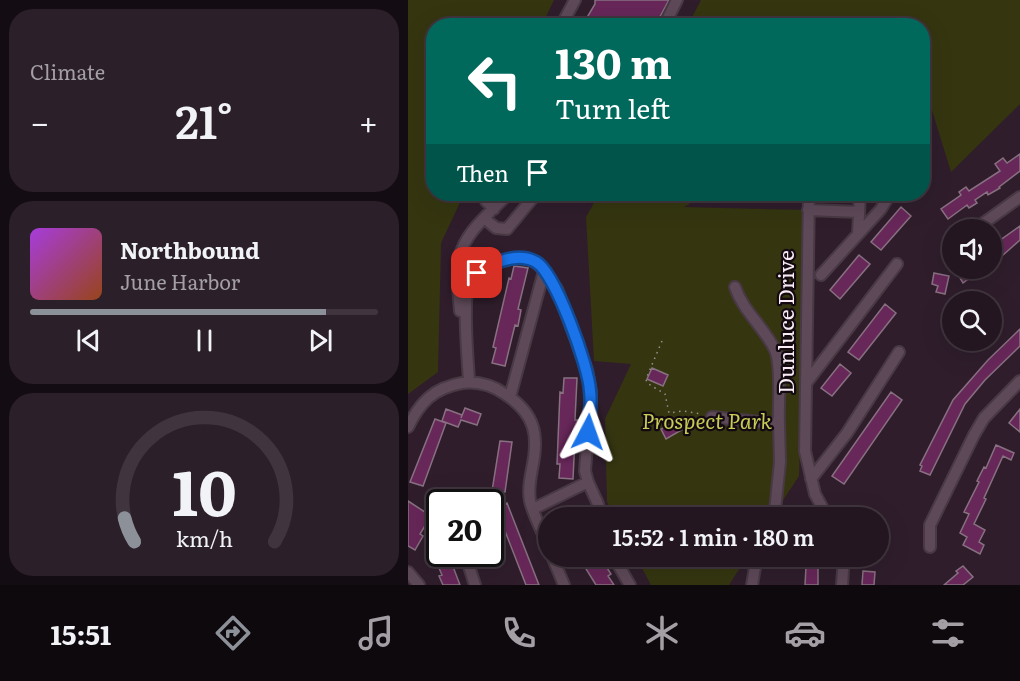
<!DOCTYPE html>
<html lang="en">
<head>
<meta charset="utf-8">
<style>
	:root { --surface:#231620; --page:#2b1f29; --text:#f1f3f6; --muted:#a39fa5; --line:#40353e; --accent:#8c9099 }
	body { margin:0; font-family:Literata,serif; background:var(--page); color:var(--text); height:100vh; display:flex; flex-direction:column; font-size:22px; white-space:nowrap }
	* { box-sizing:border-box; margin:0 }
	p { font-size:20px; color:var(--muted) }
	.icon { flex:none; width:33px; height:33px; fill:none; stroke:currentColor; stroke-width:2; stroke-linecap:round; stroke-linejoin:round }
	.map { position:relative; flex:1; overflow:hidden }
	.sheet { display:flex; flex-direction:column; gap:9px; padding:9px; background:#130c12; width:408px }
	.sheet>* { flex:none }
	.banner { position:absolute; left:18px; top:18px; width:504px; height:183px; border-radius:24px; box-shadow:0 6px 24px #0002,0 0 0 2px var(--line); background:#00695c; color:#fff; overflow:hidden }
	.controls { position:absolute; left:534px; top:219px; display:grid; gap:12px }
	.controls a { display:grid; place-items:center; width:60px; height:60px; border-radius:50%; background:var(--surface); box-shadow:0 6px 24px #0002,0 0 0 2px var(--line); font-size:30px }
	.speed { position:absolute; left:18px; top:489px; display:flex; gap:12px; font-size:30px; font-weight:700; text-align:center }
	.speed>* { display:grid; place-content:center; width:78px; height:78px; border-radius:50%; background:var(--surface); box-shadow:0 6px 24px #0002,0 0 0 2px var(--line); line-height:1 }
	.speed .limit { border:3px solid #111; border-radius:9px; background:#fff; color:#111 }
	.pin { position:absolute; display:grid; place-items:center; width:51px; height:51px; color:#fff; margin:-26px; border-radius:12px; box-shadow:0 3px 9px #0006 }
	.me { position:absolute; width:66px; margin:-33px; rotate:4deg; stroke-linejoin:round; filter:drop-shadow(0 0 4px #0008) }
	.turn { display:flex; align-items:center; gap:21px; height:126px; padding:0 30px; font-size:27px }
	.turn .icon { width:78px; height:78px; stroke-width:2.5 }
	.turn b { display:block; font-size:42px; line-height:51px }
	.then { display:flex; align-items:center; height:57px; padding:0 30px; background:#0003; gap:12px; font-size:22px }
	.big { font-size:45px; font-weight:600; line-height:1.1 }
	.sheet .tile { flex:1; display:flex; flex-direction:column; justify-content:center; gap:9px; min-width:0; padding:0 21px; border-radius:24px; background:var(--page) }
	.sheet .dial { align-items:center; gap:0 }
	.dial svg { height:156px; overflow:visible; fill:none; stroke:var(--line); stroke-width:7; stroke-linecap:round; text-anchor:middle }
	.dial text { fill:var(--text); stroke:none }
	.song { display:flex; align-items:center; gap:18px }
	.cover { width:72px; height:72px; border-radius:9px; background:linear-gradient(135deg,hsl(280 70% 55%),hsl(20 70% 35%)) }
	.played { height:6px; border-radius:3px; background:linear-gradient(90deg,var(--accent) 85%,var(--line) 85%) }
	.keys { display:flex; justify-content:space-around; direction:ltr }
	.heat { display:flex; justify-content:space-between; align-items:center; font-size:33px; direction:ltr }
	.trip { position:absolute; left:130px; top:507px; width:351px; height:60px; border-radius:30px; background:var(--surface); box-shadow:0 6px 24px #0002,0 0 0 2px var(--line); font-weight:600; line-height:60px; text-align:center }
	.tab-bar { display:flex; height:96px; justify-content:space-around; align-items:center; background:#0e090d; color:var(--muted) }
	.tab-bar .icon { width:42px; height:42px }
	.tab-bar .current { color:var(--accent) }
	.tab-bar b { font-size:27px; color:var(--text) }
	main { display:flex; flex:1; min-height:0 }
	.map>svg:first-child { display:block }
</style>
</head>
<body>
<main>
<section class="sheet">
<div class="tile"><p>Climate</p>
<div class="heat"><a>−</a><b class="big">21°</b><a>+</a></div>
</div>
<div class="tile">
<div class="song"><i class="cover"></i><div><b>Northbound</b><p>June Harbor</p></div></div>
<div class="played"></div>
<div class="keys"><svg class="icon" aria-label="previous" viewBox="0 0 24 24"><path d="M18 5L8 12l10 7zM5 5v14"/></svg><svg class="icon" aria-label="pause" viewBox="0 0 24 24"><path d="M8 5v14M16 5v14"/></svg><svg class="icon" aria-label="next" viewBox="0 0 24 24"><path d="M6 5l10 7-10 7zM19 5v14"/></svg></div>
</div>
<div class="tile dial"><svg viewBox="0 0 100 80">
<path d="M14 69A42 42 0 1 1 86 69"/>
<path d="M14 69A42 42 0 0 1 9 57" stroke="#8c9099"/>
<text x="50" y="56" font-size="32" font-weight="700">10</text>
<text x="50" y="72" font-size="11">km/h</text>
</svg></div>
</section>
<div class="map">
<svg width="612" height="585" viewBox="0 0 612 585">
	<rect width="100%" height="100%" fill="#2f1d2b"/>
	<path fill="#353610" d="M0 0H146L134 25 26 26V194H56L33 243 30 372 0 394Z
		M293 0H612V104L543 172 515 81 514 26 280 25Z
		M191 194H298L276 207 400 210 391 476 364 517H207L199 502 197 419 223 364 186 361 178 217Z
		M228 557H339L321 585H243Z"/>
	<path fill="#672759" stroke="#877181" stroke-width="1.5" d="M187 0H261L247 26H174L187 4Z
		M612 154V171L591 187 592 188 580 195 579 192 567 200 569 203 561 208 559 205 540 219 533 209 553 195 551 192 558 187 561 191 592 171 587 164 595 158 599 163Z
		M493 207 503 216 473 250 463 242Z
		M612 226V240L595 255 594 253 584 260V246Z
		M451 255 462 264 432 299 422 290Z
		M106 266 120 268 110 309 113 310 110 326 107 325 97 366 84 363 88 348 85 347 101 278 103 279Z
		M556 268H564L567 274 555 283 549 273Z
		M526 273 541 276 537 294 528 292 530 286 524 284Z
		M477 304 488 313 451 360 440 352Z
		M612 329V346L577 380 557 404 522 475 512 471 514 466 512 465 545 400 580 360Z
		M432 364 443 373 424 396 413 388Z
		M244 368 260 375 255 386 239 379Z
		M156 378H169L167 420H170L169 437H167L165 479 151 478 152 464H149L152 392 155 393Z
		M483 392 494 400 436 484 424 476Z
		M57 408 73 414 69 425 53 420 50 427 34 421 38 409 54 415 53 418Z
		M612 409V432L601 423Z
		M27 419 38 423 15 486 2 482Z
		M272 419 277 428 258 439 253 429Z
		M92 441 104 442 97 492 84 491Z
		M588 445 606 453 603 460 595 456 576 498 578 499 566 524 577 530 571 542 576 545 572 554 555 545 559 537 552 533 561 514 556 512 571 482 569 481 576 467 578 468Z
		M0 501 23 516 12 534 15 536 7 550 0 546Z
		M99 503 131 585H118L88 508Z
		M462 509 464 518H437V515Z
		M41 556 52 585H35L31 576 34 575 28 561Z
		M170 556H189L192 561 194 560 203 574 200 576 206 585H188Z
		M555 566 565 577 555 585H536L550 573 548 571Z
		M398 567H410V585H397Z
		M455 571 467 572 466 585H454Z"/>
	<g fill="none" stroke-linecap="round" stroke-linejoin="round">
		<defs>
			<path id="minor" d="M153 26 167 0
				M256 26 269 0
				M76 194 78 201 86 209
				M401 194 397 451 407 494 420 518
				M400 210 451 212
				M77 219 88 228 99 229 128 194
				M566 230 612 197
				M450 234 452 194
				M541 247 544 245
				M413 275 473 209 482 194
				M327 287C335 311 356 327 367 350 374 364 370 406 371 424
				M52 311C51 295 48 276 51 260 55 233 83 212 100 194
				M61 382C60 360 54 301 61 283 67 267 89 262 104 259 118 257 128 259 136 271L102 397
				M399 382 489 264
				M304 417 371 424 372 462 367 511 364 518
				M0 427C12 402 26 388 54 383 70 381 84 385 97 394 128 414 131 436 124 469 122 480 120 490 122 501 126 517 135 533 141 548
				M403 479 439 433 491 352
				M180 482 190 504 193 518
				M125 509 180 482 177 471 183 392 179 370 149 289 136 271
				M522 547V525L566 435 576 418 612 381
				M57 554 67 585
				M144 556 156 585
				M205 556 222 585
				M0 572 11 585
				M344 585 349 556
				M434 585 436 556"/>
		</defs>
		<use href="#minor" stroke="#483944" stroke-width="14"/>
		<path stroke="#9c8d98" stroke-width="1.5" stroke-dasharray="1.5 4.5" stroke-linecap="butt" d="M254 341 238 379 239 383 257 394 261 413 275 411 293 414"/>
		<use href="#minor" stroke="#5e4958" stroke-width="10"/>
	</g>
	<g fill="none" stroke-linecap="round" stroke-linejoin="round">
		<defs>
			<path id="route" d="M69 273C85 263 109 251 128 262 147 272 181 367 182 391 184 404 181 418 180 432"/>
		</defs>
		<use href="#route" stroke="#114b97" stroke-width="15"/>
		<use href="#route" stroke="#1a73e8" stroke-width="10"/>
	</g>
	<g text-anchor="middle" stroke-width="4.5" stroke-linejoin="round" paint-order="stroke">
		<g font-size="21" fill="#f8ebf4" stroke="#120a10">
			<text transform="translate(379 322) rotate(-90)" y="7">Dunluce Drive</text>
		</g>
		<g font-size="21" font-style="italic" fill="#c8cc54" stroke="#120a10">
			<text x="299" y="429">Prospect Park</text>
		</g>
	</g>
</svg>
<div class="controls">
<a><svg class="icon" aria-label="sound" viewBox="0 0 24 24"><path d="M4 9h4l5-4v14l-5-4H4zM17 9q2 3 0 6"/></svg></a>
<a><svg class="icon" aria-label="search" viewBox="0 0 24 24"><circle cx="10" cy="10" r="6"/><path d="M15 15l6 6"/></svg></a>
</div>
<div class="speed"><div class="limit">20</div></div>
<div class="pin" style="left:69px;top:273px;background:#d93025"><svg class="icon" aria-label="arrive" viewBox="0 0 24 24"><path d="M6 21V4h12l-3 4 3 4H6"/></svg></div>
<svg class="me" style="left:180px;top:432px" viewBox="-20 -20 40 40"><path d="M0-17L14 15 0 8-14 15z" fill="#1a73e8" stroke="#fff" stroke-width="4"/></svg>
<div class="trip">15:52 · 1 min · 180 m</div>
<div class="banner">
<div class="turn"><svg class="icon" aria-label="left" viewBox="0 0 24 24"><path d="M17 20v-9H6M10 6l-5 5 5 5"/></svg><div><b>130 m</b>Turn left</div></div>
<div class="then">Then<svg class="icon" aria-label="arrive" viewBox="0 0 24 24"><path d="M6 21V4h12l-3 4 3 4H6"/></svg></div>
</div>
</div>
</main>
<nav class="tab-bar">
<b>15:51</b>
<svg class="icon current" aria-label="directions" viewBox="0 0 24 24"><path d="M12 3l9 9-9 9-9-9zM9 14v-3h6M13 9l2 2-2 2"/></svg>
<svg class="icon" aria-label="music" viewBox="0 0 24 24"><path d="M9 18V5l10-2v13"/><circle cx="6" cy="18" r="3"/><circle cx="16" cy="16" r="3"/></svg>
<svg class="icon" aria-label="phone" viewBox="0 0 24 24"><path d="M5 4h4l2 5-3 2q2 4 5 5l2-3 5 2v4C11 20 4 13 5 4z"/></svg>
<svg class="icon" aria-label="climate" viewBox="0 0 24 24"><path d="M12 3v18M4 7l16 10M4 17L20 7"/></svg>
<svg class="icon" aria-label="car" viewBox="0 0 24 24"><path d="M5 17H2v-5l4-1 3-4h7l3 4 3 1v5h-3M9 17h6M6 11h13"/><circle cx="7" cy="17" r="2"/><circle cx="17" cy="17" r="2"/></svg>
<svg class="icon" aria-label="filters" viewBox="0 0 24 24"><path d="M4 7h16M4 17h16"/><circle cx="9" cy="7" r="2"/><circle cx="15" cy="17" r="2"/></svg>
</nav>
</body>
</html>
